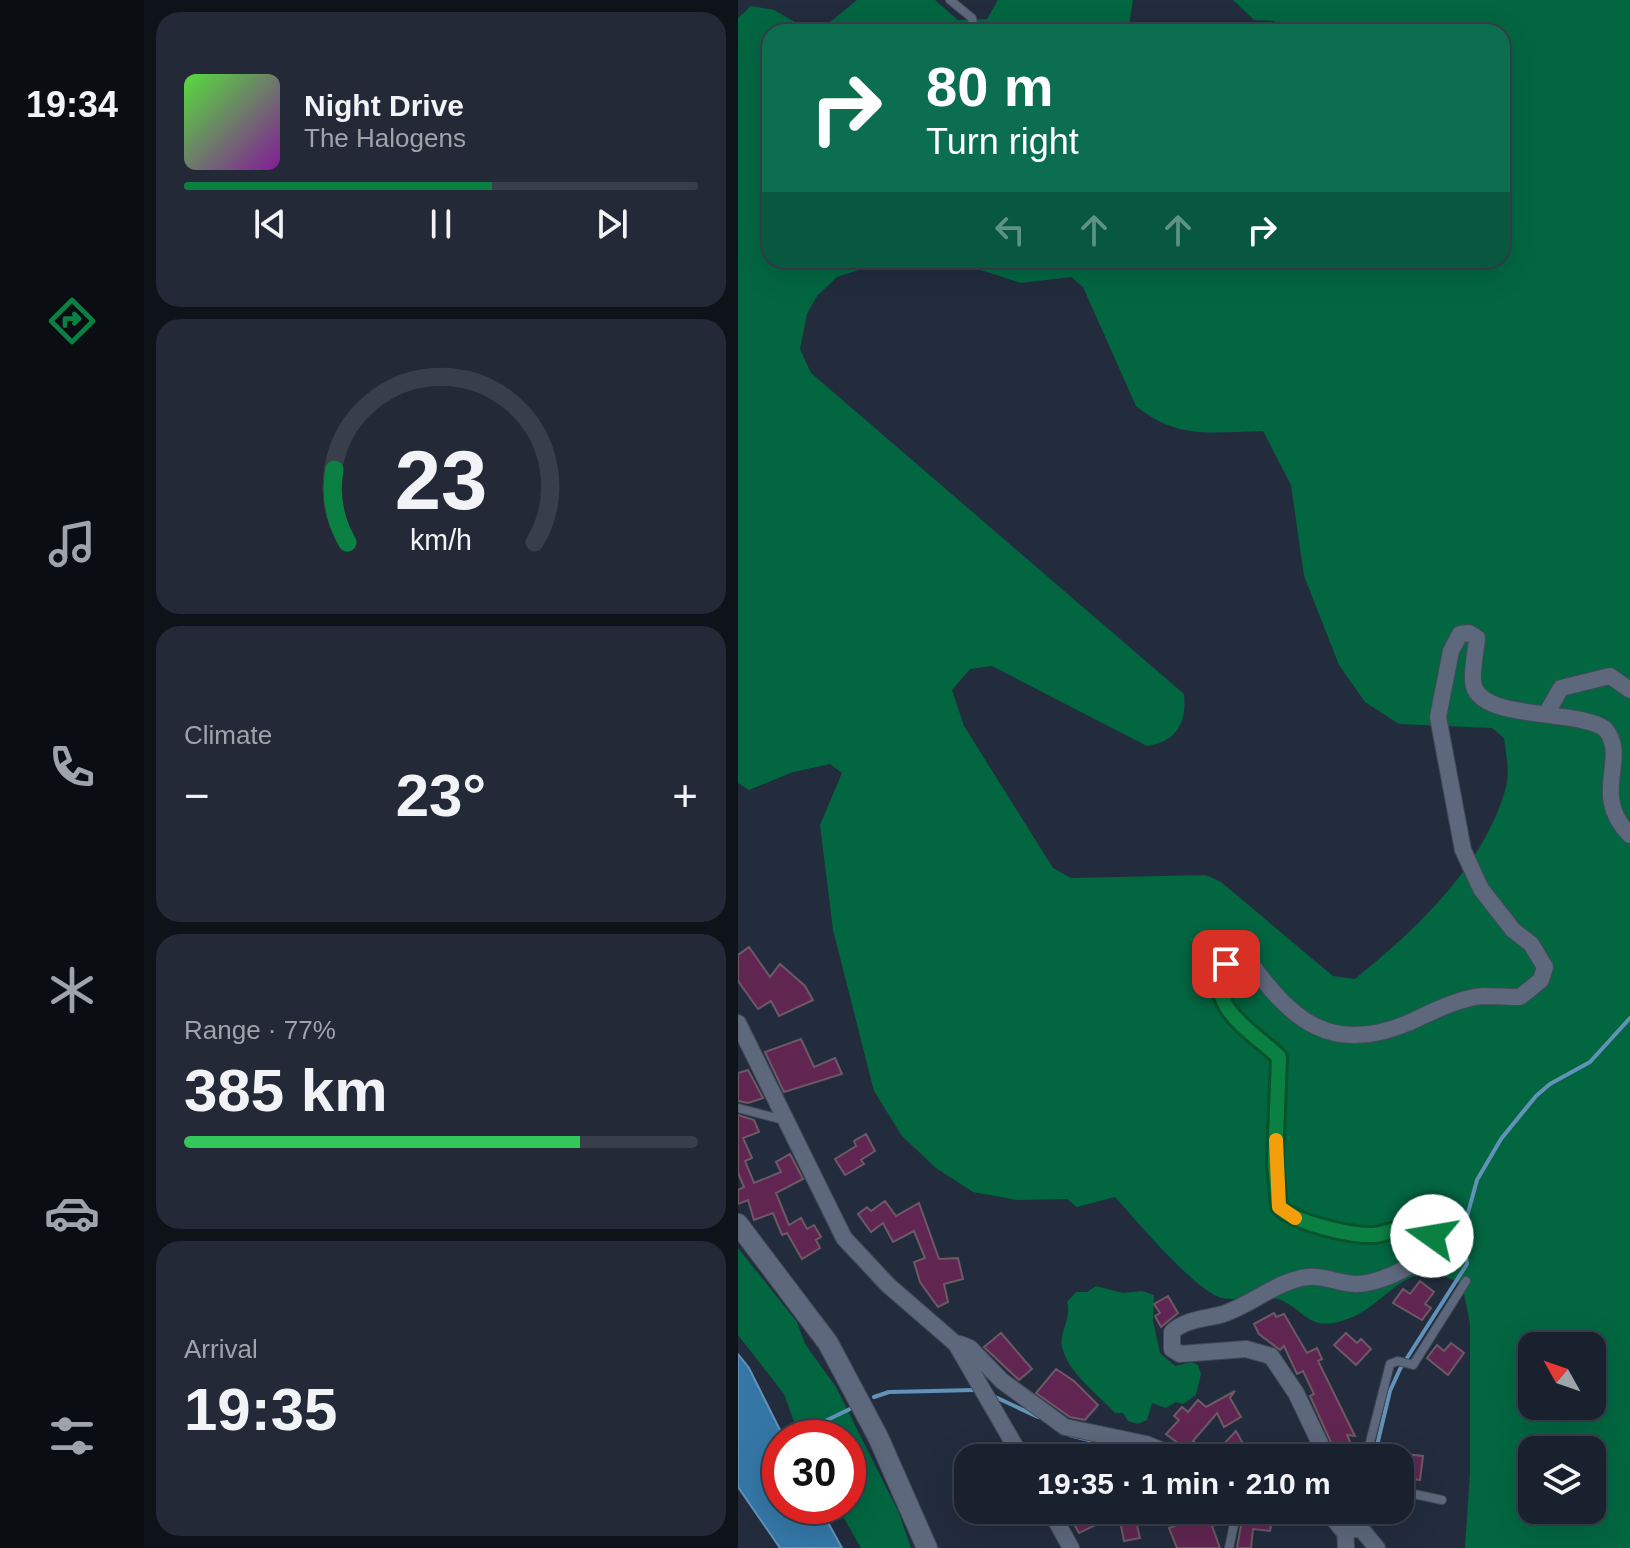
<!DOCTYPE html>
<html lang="en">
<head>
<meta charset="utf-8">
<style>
	:root { --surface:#1a212e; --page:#232936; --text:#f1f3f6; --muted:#9fa3aa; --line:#383e4a; --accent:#0b8043 }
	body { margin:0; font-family:Helvetica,sans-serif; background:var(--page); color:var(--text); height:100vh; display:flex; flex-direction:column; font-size:30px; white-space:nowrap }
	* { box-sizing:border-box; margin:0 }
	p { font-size:26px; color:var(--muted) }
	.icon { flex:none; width:44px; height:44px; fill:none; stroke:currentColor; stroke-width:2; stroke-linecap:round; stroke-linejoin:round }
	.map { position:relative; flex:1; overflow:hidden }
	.panel { display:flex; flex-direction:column; gap:12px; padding:12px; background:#0e1219; width:594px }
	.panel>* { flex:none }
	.banner { position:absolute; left:24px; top:24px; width:748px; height:244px; border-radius:24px; box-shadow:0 8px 32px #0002,0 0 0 2px var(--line); background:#0b6e4f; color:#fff; overflow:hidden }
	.needle { width:52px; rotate:310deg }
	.fabs { position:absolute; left:780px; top:1332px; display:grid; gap:16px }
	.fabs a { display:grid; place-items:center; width:88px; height:88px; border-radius:16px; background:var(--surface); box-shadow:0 8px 32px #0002,0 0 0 2px var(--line); font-size:40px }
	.speed { position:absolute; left:24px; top:1420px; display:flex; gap:16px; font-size:40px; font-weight:700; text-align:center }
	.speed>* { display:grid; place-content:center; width:104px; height:104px; border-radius:50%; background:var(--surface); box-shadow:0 8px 32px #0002,0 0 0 2px var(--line); line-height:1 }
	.speed .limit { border:12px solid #d22; background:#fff; color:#111 }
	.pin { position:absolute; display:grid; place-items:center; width:68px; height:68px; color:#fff; margin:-34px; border-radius:16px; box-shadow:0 4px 12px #0006 }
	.me { position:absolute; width:88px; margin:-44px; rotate:283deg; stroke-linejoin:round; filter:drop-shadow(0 0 6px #0008) }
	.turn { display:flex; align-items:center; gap:28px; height:168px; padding:0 32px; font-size:36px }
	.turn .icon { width:104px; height:104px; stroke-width:2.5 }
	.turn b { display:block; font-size:56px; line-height:68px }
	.lanes { display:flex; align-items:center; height:76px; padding:0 32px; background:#0003; justify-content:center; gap:40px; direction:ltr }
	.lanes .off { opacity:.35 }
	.big { font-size:60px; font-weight:700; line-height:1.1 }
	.panel .card { flex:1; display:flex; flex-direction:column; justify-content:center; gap:12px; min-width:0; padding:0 28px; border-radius:24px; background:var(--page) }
	.panel .dial { align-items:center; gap:0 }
	.dial svg { height:208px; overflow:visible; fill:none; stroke:var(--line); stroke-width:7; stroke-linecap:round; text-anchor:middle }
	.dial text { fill:var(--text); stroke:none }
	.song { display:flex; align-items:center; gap:24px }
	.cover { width:96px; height:96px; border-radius:12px; background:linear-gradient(135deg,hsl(110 70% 55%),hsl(290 70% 35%)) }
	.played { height:8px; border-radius:4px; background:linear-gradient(90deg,var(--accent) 60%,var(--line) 60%) }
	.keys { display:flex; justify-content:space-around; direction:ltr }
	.heat { display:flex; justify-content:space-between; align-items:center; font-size:44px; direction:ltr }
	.charge { height:12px; border-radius:6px; background:linear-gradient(90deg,#34c759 77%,var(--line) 0) }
	.trip { position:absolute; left:216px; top:1444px; width:460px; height:80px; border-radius:24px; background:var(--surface); box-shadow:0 8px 32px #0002,0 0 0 2px var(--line); font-weight:700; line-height:80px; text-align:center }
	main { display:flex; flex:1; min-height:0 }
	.tabs { display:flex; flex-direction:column; width:144px; justify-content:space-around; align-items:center; background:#0a0d12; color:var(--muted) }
	.tabs .icon { width:56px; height:56px }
	.tabs .selected { color:var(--accent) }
	.tabs b { font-size:36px; color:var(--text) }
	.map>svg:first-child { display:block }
</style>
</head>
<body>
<main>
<nav class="tabs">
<b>19:34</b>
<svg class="icon selected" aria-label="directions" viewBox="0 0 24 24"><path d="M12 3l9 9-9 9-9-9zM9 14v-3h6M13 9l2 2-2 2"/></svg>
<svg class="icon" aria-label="music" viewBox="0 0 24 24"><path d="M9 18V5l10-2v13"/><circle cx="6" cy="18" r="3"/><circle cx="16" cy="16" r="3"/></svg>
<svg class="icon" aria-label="phone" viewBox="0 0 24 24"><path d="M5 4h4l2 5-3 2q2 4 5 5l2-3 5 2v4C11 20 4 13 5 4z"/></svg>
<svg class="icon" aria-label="climate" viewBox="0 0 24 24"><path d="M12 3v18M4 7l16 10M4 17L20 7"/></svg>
<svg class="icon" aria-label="car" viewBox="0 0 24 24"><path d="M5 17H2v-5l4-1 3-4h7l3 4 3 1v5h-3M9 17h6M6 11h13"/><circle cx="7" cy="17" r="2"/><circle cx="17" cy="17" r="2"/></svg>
<svg class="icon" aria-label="filters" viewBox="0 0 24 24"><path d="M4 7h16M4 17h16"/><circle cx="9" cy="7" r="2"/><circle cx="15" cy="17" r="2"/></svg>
</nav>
<section class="panel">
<div class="card">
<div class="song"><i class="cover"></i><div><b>Night Drive</b><p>The Halogens</p></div></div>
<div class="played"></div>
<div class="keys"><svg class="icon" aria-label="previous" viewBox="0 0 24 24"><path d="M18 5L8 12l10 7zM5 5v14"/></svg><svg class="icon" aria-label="pause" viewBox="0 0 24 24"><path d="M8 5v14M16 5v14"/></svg><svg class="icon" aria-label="next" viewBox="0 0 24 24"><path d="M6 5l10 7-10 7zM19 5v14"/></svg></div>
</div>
<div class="card dial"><svg viewBox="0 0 100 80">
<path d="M14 69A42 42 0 1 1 86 69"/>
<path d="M14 69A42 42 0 0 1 9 41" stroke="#0b8043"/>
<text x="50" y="56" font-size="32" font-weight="700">23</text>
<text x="50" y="72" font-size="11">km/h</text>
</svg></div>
<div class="card"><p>Climate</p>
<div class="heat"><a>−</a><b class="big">23°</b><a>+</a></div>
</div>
<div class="card"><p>Range · 77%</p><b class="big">385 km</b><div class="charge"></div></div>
<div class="card"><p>Arrival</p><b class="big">19:35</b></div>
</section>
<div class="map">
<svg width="892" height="1548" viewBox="0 0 892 1548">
	<rect width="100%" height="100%" fill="#222c3d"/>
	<path fill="#026641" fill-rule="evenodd" d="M119 0H197L220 20 249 19 260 0H395L390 32H80Z
		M495 0H892V1548H727L732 1473V1324L724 1284C661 1251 653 1310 600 1322 571 1329 566 1311 545 1301 529 1293 502 1302 484 1298 458 1292 397 1219 377 1197L339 1207 329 1199 279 1200 235 1192 198 1168 164 1136 136 1091 95 930 82 825 104 773 92 764 55 772 11 790 0 783V18L13 6 36 10 74 32H32V260H151L99 277 79 296 69 314 62 349 73 373 446 694C449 722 439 742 409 746L254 666 232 669 214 690 226 726 315 868 333 878 468 875 483 882 595 976 617 979C678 930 747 865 768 787 772 773 768 753 766 738L754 728 661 724 627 702 601 665 566 576 553 485 525 431C473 432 440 440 398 406L345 287 333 277 283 283 230 266 189 260H764V32H539L537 21 516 20ZM794 1346H854V1406H794ZM794 1450H854V1510H794Z
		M0 1248 59 1322 67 1344 98 1387 161 1513 173 1548H123L99 1506H110V1438H62L46 1394 0 1335Z
		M358 1286 385 1293 404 1291 416 1295 415 1321 422 1353 437 1366 454 1362 460 1365 463 1374 458 1395 445 1404 438 1402 428 1408 414 1403 409 1420 400 1424 390 1421 385 1413H377C359 1393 330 1373 324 1347 321 1332 334 1318 329 1302L338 1292H349Z"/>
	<path fill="#3477a7" stroke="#6292b8" stroke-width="2" d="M0 1354 11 1368 46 1438H42V1506H81L104 1548H42L0 1487Z"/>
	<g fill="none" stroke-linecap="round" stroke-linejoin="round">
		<path stroke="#6292b8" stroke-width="4" d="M253 1395 300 1417
			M136 1397 151 1392 237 1390
			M331 1435 420 1457
			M52 1438 112 1409
			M636 1458 652 1391 662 1369 729 1264 725 1231 739 1180 763 1139 798 1096 812 1084 852 1062 892 1018
			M524 1510 581 1519"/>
	</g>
	<path fill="#602651" stroke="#6d5866" stroke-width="2" d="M11 947 32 977 42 964 67 986 75 1000 41 1016 33 1001 20 1009 0 981V955Z
		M63 1039 76 1067 97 1058 104 1074 46 1092 27 1052Z
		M10 1070 25 1098 10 1103 0 1101V1073Z
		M0 1115 16 1120 21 1132 5 1138 14 1158 7 1161 16 1183 43 1172 38 1162 52 1154 65 1179 38 1193 51 1225 63 1218 69 1229 76 1225 83 1237 78 1240 82 1248 64 1259 49 1233 44 1235 35 1213 16 1220 10 1200 0 1204V1190L6 1187 0 1173Z
		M128 1134 137 1151 123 1160 126 1164 107 1175 97 1159 118 1146 116 1141Z
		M147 1201 158 1216 181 1203 201 1259 220 1258 225 1279 206 1284 210 1302 200 1307 182 1282 176 1262 187 1258 176 1231 155 1242 145 1223 133 1232 120 1214 129 1207 133 1211Z
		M682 1281 696 1292 687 1304 693 1308 684 1320 655 1303 665 1289 672 1294Z
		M430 1296 440 1313 423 1327 417 1316 422 1313 416 1304Z
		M536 1313 538 1317 546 1314 569 1353 579 1348 584 1359 580 1361 617 1436 609 1435 619 1458H600L572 1396 576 1394 565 1371 559 1374 546 1346 542 1350 521 1334 516 1324Z
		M263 1333 294 1369 281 1380 246 1347Z
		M608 1333 619 1343 623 1339 633 1349 618 1365 596 1345Z
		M713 1343 726 1353 710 1375 689 1358 699 1345 706 1351Z
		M318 1369 336 1381 360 1405 347 1420 332 1417 298 1393Z
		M497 1391 492 1398 503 1417 486 1427 479 1413 455 1441 463 1449 457 1456 428 1434 441 1420 436 1416 444 1407 450 1412 460 1400 468 1407Z
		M498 1431 513 1458H490L482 1448Z
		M666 1454 685 1456 682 1480 663 1478Z
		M340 1510H359L366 1521 341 1533 331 1515Z
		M458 1510H491L489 1522 474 1526 482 1548H439L431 1528 451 1520 449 1512Z
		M505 1514 534 1520 532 1531 515 1529 513 1548H499Z
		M397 1517 402 1538 386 1541 382 1521Z"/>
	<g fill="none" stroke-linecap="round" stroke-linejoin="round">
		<defs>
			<path id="service" d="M212 0 234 18 236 32
				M0 1108 46 1120
				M628 1458 652 1364 660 1361 675 1365 728 1281
				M662 1491 704 1500
				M491 1548 499 1510"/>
			<path id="minor" d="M808 714 823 688 872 676 892 690
				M0 1023 106 1238 150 1285 218 1344 284 1458
				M222 1344 232 1348 264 1381 327 1427 408 1444 443 1458
				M589 1458 558 1393 533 1356 508 1349 442 1354 434 1349V1332C447 1319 468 1319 485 1314 513 1305 540 1280 570 1277 585 1275 602 1284 618 1284 643 1284 703 1259 691 1228 672 1221 655 1234 636 1235 612 1236 557 1223 541 1207L537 1164 541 1057C515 1031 460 1001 494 957L511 961C554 1021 594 1055 670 1023 692 1013 720 998 745 996 757 996 770 997 782 997L803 980 807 967 793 944 775 930 743 889 725 850 700 717 713 651 722 634 731 633 739 638C738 652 734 667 735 681 737 722 839 708 867 729 892 758 851 794 892 835
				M312 1510 333 1548
				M564 1510 590 1512 607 1533
				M606 1510 608 1548
				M607 1527 624 1530 639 1548"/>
			<path id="secondary" d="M0 1224 90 1343 140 1437 189 1548"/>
		</defs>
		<use href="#service" stroke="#424958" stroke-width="10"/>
		<use href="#minor" stroke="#424958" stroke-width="18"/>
		<use href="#secondary" stroke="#424958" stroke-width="22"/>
		<use href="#service" stroke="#5d687c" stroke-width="8"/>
		<use href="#minor" stroke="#5d687c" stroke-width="16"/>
		<use href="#secondary" stroke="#5d687c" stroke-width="20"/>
	</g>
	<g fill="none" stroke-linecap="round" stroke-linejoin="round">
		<defs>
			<path id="route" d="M488 964C464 1006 518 1034 541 1057L537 1164 541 1207C557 1223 613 1236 636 1235 655 1233 672 1221 691 1228L694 1236"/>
		</defs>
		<use href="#route" stroke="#07532c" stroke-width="20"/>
		<use href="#route" stroke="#0b8043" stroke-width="14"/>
		<path stroke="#f59e0b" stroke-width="14" d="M538 1140 541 1207 557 1218"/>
	</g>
</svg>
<div class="fabs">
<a><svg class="needle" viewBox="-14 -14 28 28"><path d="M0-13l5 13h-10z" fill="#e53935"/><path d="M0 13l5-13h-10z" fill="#9fa3aa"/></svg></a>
<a><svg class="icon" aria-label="layers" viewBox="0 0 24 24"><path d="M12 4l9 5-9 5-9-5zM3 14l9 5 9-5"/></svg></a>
</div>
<div class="speed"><div class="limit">30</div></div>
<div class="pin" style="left:488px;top:964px;background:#d93025"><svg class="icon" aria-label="arrive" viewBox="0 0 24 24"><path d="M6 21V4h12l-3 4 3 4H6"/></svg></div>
<svg class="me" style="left:694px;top:1236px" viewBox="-20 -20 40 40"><circle r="19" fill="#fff"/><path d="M0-13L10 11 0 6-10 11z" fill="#0b8043"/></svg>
<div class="trip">19:35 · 1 min · 210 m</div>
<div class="banner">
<div class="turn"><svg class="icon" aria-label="right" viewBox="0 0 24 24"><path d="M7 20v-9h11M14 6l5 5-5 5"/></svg><div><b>80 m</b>Turn right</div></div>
<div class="lanes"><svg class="icon off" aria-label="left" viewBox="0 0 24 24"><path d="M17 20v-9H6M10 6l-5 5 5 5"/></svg><svg class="icon off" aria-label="ahead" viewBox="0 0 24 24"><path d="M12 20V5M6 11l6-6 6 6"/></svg><svg class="icon off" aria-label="ahead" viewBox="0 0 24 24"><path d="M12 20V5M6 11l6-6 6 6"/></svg><svg class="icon" aria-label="right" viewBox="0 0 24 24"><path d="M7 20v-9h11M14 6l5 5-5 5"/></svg></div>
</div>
</div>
</main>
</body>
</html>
